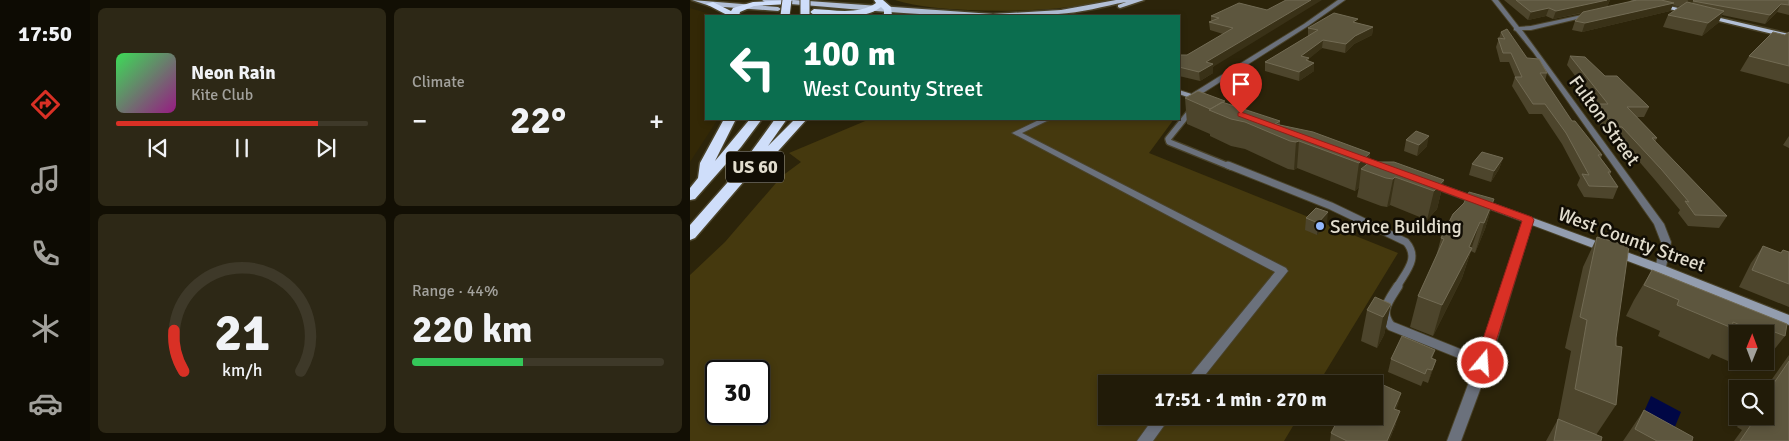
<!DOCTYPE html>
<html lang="en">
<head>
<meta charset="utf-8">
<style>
	:root { --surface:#211b08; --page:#2d2816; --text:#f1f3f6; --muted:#a2a19c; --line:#3e3929; --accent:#d93025 }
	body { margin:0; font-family:Signika,sans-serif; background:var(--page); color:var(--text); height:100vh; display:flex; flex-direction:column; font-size:19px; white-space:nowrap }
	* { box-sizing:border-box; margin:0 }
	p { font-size:16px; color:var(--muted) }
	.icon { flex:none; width:28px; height:28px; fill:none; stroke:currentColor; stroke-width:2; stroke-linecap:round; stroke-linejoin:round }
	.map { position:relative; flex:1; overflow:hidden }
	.panel { display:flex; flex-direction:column; gap:8px; padding:8px; background:#120f04; width:600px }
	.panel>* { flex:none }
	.hud { position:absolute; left:15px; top:15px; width:475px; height:105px; border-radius:0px; box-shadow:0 2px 8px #0003,0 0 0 1px var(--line); background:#0b6e4f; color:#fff; overflow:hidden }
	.needle { width:32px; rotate:1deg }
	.tools { position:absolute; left:1039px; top:325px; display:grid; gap:10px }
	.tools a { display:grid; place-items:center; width:45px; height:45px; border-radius:0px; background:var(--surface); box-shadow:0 2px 8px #0003,0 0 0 1px var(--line); font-size:25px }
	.speed { position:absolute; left:15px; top:360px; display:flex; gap:10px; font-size:25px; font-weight:700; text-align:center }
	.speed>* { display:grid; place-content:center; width:65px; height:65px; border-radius:50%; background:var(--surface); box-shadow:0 2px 8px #0003,0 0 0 1px var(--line); line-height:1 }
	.speed .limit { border:2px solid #111; border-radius:8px; background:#fff; color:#111 }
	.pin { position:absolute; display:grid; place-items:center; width:42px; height:42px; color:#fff; margin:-51px -21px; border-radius:50% 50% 50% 0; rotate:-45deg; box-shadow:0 0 5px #0007 }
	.pin .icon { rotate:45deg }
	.me { position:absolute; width:55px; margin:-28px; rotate:18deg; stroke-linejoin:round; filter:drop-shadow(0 0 4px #0008) }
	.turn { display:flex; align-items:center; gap:18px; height:105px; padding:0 15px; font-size:22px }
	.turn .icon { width:65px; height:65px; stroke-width:2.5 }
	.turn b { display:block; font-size:35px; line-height:42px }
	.big { font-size:38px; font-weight:700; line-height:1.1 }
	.panel .card { flex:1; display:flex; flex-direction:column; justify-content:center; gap:8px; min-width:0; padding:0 18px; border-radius:8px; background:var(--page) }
	.panel .dial { align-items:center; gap:0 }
	.dial svg { height:130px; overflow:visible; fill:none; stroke:var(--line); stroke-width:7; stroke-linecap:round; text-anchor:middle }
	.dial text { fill:var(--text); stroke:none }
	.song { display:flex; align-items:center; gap:15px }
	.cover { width:60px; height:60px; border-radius:8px; background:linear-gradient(135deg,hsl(130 70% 55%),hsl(310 70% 35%)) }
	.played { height:5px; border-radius:2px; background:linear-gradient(90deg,var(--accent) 80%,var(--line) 80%) }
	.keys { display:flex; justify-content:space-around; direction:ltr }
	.heat { display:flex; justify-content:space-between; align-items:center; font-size:28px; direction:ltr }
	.charge { height:8px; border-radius:4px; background:linear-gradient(90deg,#34c759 44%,var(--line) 0) }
	.panel .tiles { flex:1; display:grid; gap:8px; grid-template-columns:repeat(2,1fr) }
	.trip { position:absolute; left:408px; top:375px; width:285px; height:50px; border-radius:0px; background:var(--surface); box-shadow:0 2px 8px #0003,0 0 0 1px var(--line); font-weight:700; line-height:50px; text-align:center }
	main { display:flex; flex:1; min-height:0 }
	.dock { display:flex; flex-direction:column; width:90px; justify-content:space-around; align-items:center; background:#0d0b03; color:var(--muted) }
	.dock .icon { width:35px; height:35px }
	.dock .active { color:var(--accent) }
	.dock b { font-size:22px; color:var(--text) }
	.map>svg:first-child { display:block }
</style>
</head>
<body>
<main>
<nav class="dock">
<b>17:50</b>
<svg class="icon active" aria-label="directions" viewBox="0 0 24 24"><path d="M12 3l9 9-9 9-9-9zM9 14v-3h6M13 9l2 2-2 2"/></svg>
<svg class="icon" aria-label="music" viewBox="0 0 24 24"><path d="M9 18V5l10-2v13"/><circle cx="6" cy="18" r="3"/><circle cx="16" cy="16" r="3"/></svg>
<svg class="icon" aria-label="phone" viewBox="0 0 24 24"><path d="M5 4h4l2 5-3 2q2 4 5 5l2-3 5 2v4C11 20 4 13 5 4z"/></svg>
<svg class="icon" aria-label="climate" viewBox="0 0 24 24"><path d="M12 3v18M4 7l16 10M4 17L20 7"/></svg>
<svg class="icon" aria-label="car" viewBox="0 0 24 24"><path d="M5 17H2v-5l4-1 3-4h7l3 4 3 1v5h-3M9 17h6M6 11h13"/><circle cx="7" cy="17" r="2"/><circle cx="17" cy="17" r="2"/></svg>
</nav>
<section class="panel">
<div class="tiles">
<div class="card">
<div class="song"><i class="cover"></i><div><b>Neon Rain</b><p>Kite Club</p></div></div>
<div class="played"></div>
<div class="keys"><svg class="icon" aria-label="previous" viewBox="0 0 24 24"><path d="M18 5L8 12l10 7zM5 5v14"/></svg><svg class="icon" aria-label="pause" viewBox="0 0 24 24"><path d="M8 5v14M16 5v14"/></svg><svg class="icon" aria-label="next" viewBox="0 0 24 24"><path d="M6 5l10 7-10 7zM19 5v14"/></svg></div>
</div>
<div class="card"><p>Climate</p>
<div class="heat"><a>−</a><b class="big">22°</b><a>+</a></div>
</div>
<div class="card dial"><svg viewBox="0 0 100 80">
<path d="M14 69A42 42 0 1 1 86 69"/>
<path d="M14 69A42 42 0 0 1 8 44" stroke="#d93025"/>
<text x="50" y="56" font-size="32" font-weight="700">21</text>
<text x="50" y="72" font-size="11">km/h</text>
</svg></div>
<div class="card"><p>Range · 44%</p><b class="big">220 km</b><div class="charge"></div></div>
</div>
</section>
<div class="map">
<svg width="1099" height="441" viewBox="0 0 1099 441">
	<rect width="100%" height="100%" fill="#2c240a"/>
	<path fill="#332806" d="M0 8 27 16H16V119H28L0 162Z"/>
	<path fill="#45390e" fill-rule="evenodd" d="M205 0H424C375 10 328 12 278 10 254 9 229 7 205 0Z
		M180 119H484L459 153 708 253 628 384H416V416H609L594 441H0V275L35 242 92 176 111 162 99 153ZM26 371H69V414H26Z"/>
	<path fill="#000745" d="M961 396 991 412 979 441 945 432Z"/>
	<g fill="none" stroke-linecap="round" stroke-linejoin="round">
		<defs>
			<path id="service-far2" d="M503 108 478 139 479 142 541 167"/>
			<path id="service-far1" d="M538 165 641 206 716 242C730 258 716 271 707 287"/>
			<path id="service" d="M708 286C700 299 688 312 701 326L793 363"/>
			<path id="minor" d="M648 0H655L618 26 505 98H499L498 96 614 24Z
				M802 0H808L829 27 841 26 901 13 904 15 841 30H832L974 224 981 242 975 272H967L965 269 971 242 964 224 843 52 826 31 824 30V28Z
				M351 119H361L332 133 596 268 598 271 508 384H493L585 272 322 133Z
				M838 217 843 220 800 363 771 441H757L786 363 833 220Z
				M465 416H481L463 441H447Z"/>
			<path id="secondary" d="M489 90 514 98 515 100 511 102 489 94Z
				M741 181 975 266 1099 315V325L967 272 738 186 736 184 738 182Z"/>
			<path id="primary" d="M2 0 88 7 91 9 88 11 20 6Z
				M72 0H104L303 14 371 10 426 0H454L430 8 428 7V5L436 2C414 6 391 13 368 14 271 22 172 9 75 2Z
				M942 0H954L1099 34V38Z"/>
			<path id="motorway" d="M101 0 103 2 99 4 64 6 50 12 49 16H39L16 4 23 2 41 11 43 8 63 2Z
				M184 0H193L201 7 202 16H194V10L191 7C173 21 145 15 124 15L120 12 124 9C144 10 169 15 186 3Z
				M34 119H46L25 161 60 119H72L51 147 5 199 0 200V188L8 178 10 163Z
				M85 119H97L78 146 105 119H117L80 160 75 161 70 159 55 180 5 238 0 240V225L45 174Z"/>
		</defs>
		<use href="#service-far2" stroke="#494229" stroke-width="8"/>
		<use href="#service-far1" stroke="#494229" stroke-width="9"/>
		<use href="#service" stroke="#494229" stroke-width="11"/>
		<use href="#minor" stroke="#494229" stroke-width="2"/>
		<use href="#secondary" stroke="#494229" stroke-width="2"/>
		<use href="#primary" stroke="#494229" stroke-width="3"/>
		<use href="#motorway" stroke="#494229" stroke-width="3"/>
		<use href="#service-far2" stroke="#6b717c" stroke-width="5.5"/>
		<use href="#service-far1" stroke="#6b717c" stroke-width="7"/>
		<use href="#service" stroke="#6b717c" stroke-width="9"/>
		<use href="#minor" fill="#6b717c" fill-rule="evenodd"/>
		<use href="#secondary" fill="#939daf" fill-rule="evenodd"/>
		<use href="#primary" fill="#b2bfd6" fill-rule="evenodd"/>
		<use href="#motorway" fill="#cfdefa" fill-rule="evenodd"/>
		<defs>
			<path id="motorway-bridge" d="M115 0V16
				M95 16 97 0"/>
		</defs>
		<use href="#motorway-bridge" stroke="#494229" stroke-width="11" stroke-linecap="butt"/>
		<use href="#motorway-bridge" stroke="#cfdefa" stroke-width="9"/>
	</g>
	<path fill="#4d452c" d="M814 0H920L917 7 947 0H1099V15L1087 12 1075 24 1032 15 1028 23 1012 36 973 27 978 15 990 7 983 5 980 11 892 32 882 30 885 21 893 13 863 19 856 16 838 20Z
		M577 10 523 67V73L510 81 489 76V55H497L533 34 520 30 519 22 521 21V16Z
		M667 23 683 27 682 35 664 44 655 53 632 48 619 58V61L624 71 609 81 575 71V62L618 36V28Z
		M811 32 837 58 857 73 855 81 882 121 912 155 911 158 921 172 920 175 928 187 923 199 894 197 887 185 890 178 872 144 852 114H839L822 86 825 77 819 62H810L806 47Z
		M1099 32V84L1050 71 1059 56 1095 35Z
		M880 56 915 76 959 107 954 117H947L967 138 965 142 1037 216 1029 228 998 226 988 213 990 210 965 180 928 137H921L901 114 905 104H906L877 65Z
		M495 98 535 103 590 121V125L680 153 679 163 754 180 747 209 737 220 700 205 697 207 691 206 667 197 669 187 665 191 607 168 604 170 598 169 555 149 541 146 520 136V134L497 124Z
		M1099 136V148L1093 145Z
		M716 140 737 146 727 156 714 151Z
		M813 158 809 169 801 182 779 175 782 164Z
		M804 199 795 229 785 253 781 251 772 278 743 336 720 327 728 296 746 257 751 238Z
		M616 218 637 224 627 235 615 230Z
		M907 237 926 338V405L906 435 911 441H856L868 419 881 351 875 348 893 267Z
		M1073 246 1090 253 1093 250 1099 252V307L1049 287 1061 263Z
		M962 270 1095 336 1075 361V334H1048V361H1074L1069 367 1060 363 1056 369 1022 354 1019 359 968 336 970 331 936 316 944 300Z
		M701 304 694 335 687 348 671 341 677 310Z
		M745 350 742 359 746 360 742 372 738 383 733 381 731 386 698 372 701 359Z
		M1099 355V441H1044L1052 430 1047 427 1055 416H1075V389Z
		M711 393 706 410V424L699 441H640L641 433Z
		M954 410 1002 441H933Z"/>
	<path fill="#393117" d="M621 0H632L523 67V73L510 81 509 72 516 62Z
		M917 0H920L917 7 863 19 866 11Z
		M998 0H1007L1003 1 1001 6 995 8Z
		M984 3 980 11 892 32 895 23Z
		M1091 4 1087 12 1075 24 1080 15Z
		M859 8 856 16 838 20 841 12Z
		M1034 11 1028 23 1012 36 1018 23Z
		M683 27 682 35 664 44 655 53 656 44 665 36Z
		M633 40 632 48 619 59 618 67 624 63V71L609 81 611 56Z
		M739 136 737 146 727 156 729 145Z
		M609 141 607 168 604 170 606 142Z
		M680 153 678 171 671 169 669 187 665 191 669 163Z
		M813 158 809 169 801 182 804 171Z
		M705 177 700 205 697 207 703 179Z
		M754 180 747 209 737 220 744 191Z
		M804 199 795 229 785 253 794 223Z
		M638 212 637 224 627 235 628 223Z
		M790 222 772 278 743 336 752 305Z
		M701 304 694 335 687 348 693 317Z
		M746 360 742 372 738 383 742 370Z
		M711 393 708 405 701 421 704 409Z
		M710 411 706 424 699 441H697Z"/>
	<path fill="#5d563e" stroke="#726b54" d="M596 0H621L516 62 523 64 509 72 489 67V55H497L543 28 519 22 529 18 521 16 549 3 577 10Z
		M826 0H917L866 11 859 8 841 12Z
		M947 0H971L984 3 895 23 885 21 893 12Z
		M1004 0H1099V5L1091 4 1080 15 1003 1Z
		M997 2 1034 11 1018 23 978 15Z
		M644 13 668 19 663 22 683 27 665 36 656 44 633 40 611 56 619 58 616 60 624 63 609 72 575 62 628 30 618 28Z
		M817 29 837 58 849 59 857 73H850L882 121H885L912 155H908L921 172H918L928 187 899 186 892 174 899 175 876 133 855 104H843L825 77H832L821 53H813L808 38 815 39 811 32Z
		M1083 32 1095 35 1099 32V66L1059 56Z
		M880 56 895 57 915 76H927L959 107H937L967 138H962L1037 216 1005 215 995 201 999 202 971 169 932 127H925L905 104H918Z
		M508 91 535 101 520 109 495 98Z
		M532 102 590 121 585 124 623 132 680 153 669 163 609 141 606 142 600 141 555 122 541 119 519 110Z
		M726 131 739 136 729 145 716 140Z
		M792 152 813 158 804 171 782 164Z
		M680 162H704L754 180 744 191 705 177 703 179 696 178 671 169Z
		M779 192 804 199 794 223 790 222 779 247 782 248 752 305 728 296 754 239 751 238 763 214 774 203Z
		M626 208 638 212 628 223 616 218Z
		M907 237 939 246 926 338V346L932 347 926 405 885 389 897 320 890 317Z
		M1073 246 1091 253 1093 250 1099 252V284L1062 270Z
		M962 270 1097 324 1095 336 1082 331 1081 338 1075 335V334H1071L1043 322 1042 328 987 305 989 300 954 285Z
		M685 297 701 304 693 317 677 310Z
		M712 336 745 350 741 358 746 360 742 370 737 369 735 374 701 359Z
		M1099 361V441H1050L1067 416H1075V405L1079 399 1075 396Z
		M680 379 711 393 704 409 710 411 697 441H657L641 433 650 416H684V384H678Z
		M954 410 1003 437 1002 441H967L945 429Z
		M868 419 912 437 911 441H864Z"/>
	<path fill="#d93025" stroke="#8d1f18" d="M551 112 842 217 844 220 798 367 793 369 788 367 785 363 832 221 548 116V113Z"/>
	<circle fill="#92b7fd" stroke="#110d04" stroke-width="2" cx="630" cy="226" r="5"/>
	<g text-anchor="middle" stroke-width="5" stroke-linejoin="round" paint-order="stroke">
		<rect fill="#110d04" stroke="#a39f91" stroke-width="1" x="36" y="151.5" width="58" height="31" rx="4"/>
		<g font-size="18" font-weight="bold" fill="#e2ddce">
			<text x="65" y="173">US 60</text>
		</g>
		<g font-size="19" fill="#e2ddce" stroke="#110d04">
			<text transform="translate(915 120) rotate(54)" y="7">Fulton Street</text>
			<text transform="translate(942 239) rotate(20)" y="7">West County Street</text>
		</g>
		<g font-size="19" fill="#e2ddce" stroke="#110d04" text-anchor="start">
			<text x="640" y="233">Service Building</text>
		</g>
	</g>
</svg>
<div class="tools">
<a><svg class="needle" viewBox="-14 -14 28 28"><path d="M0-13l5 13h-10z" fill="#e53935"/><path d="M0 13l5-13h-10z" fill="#a2a19c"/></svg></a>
<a><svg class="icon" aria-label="search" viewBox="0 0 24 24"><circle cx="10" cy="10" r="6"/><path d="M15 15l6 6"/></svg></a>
</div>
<div class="speed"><div class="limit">30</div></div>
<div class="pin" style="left:551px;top:114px;background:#d93025"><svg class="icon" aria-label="arrive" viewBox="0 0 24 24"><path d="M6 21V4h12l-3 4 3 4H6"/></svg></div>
<svg class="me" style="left:793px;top:363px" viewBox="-20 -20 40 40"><circle r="17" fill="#d93025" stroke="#fff" stroke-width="3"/><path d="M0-11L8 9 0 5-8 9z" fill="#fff"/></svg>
<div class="trip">17:51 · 1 min · 270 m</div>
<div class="hud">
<div class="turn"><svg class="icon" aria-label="left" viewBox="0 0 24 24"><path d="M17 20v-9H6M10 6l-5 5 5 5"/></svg><div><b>100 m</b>West County Street</div></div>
</div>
</div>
</main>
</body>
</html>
